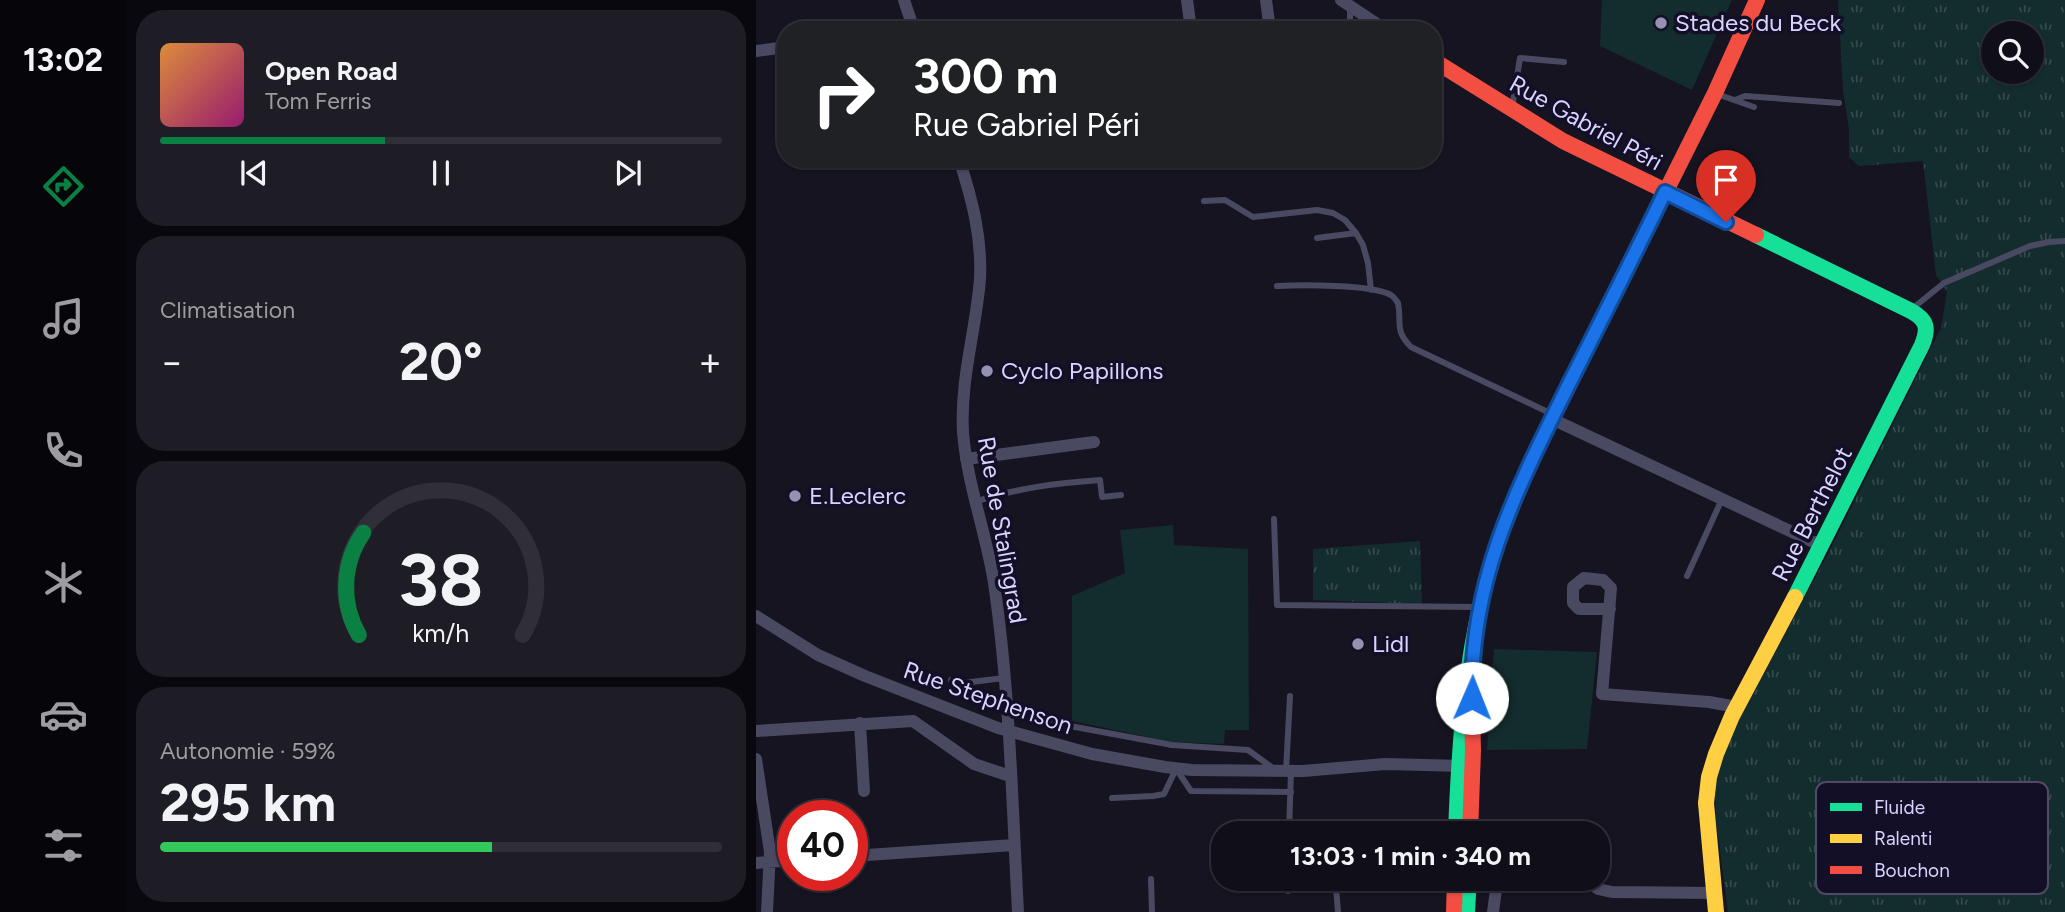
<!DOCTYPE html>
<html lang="fr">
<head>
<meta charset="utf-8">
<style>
	:root { --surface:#100f19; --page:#1e1d26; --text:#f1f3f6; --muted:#9c9ca2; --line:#302f38; --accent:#0b8043 }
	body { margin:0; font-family:Figtree,sans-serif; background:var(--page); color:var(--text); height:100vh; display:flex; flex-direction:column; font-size:26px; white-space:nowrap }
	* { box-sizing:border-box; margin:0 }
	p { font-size:23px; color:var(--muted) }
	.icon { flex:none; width:38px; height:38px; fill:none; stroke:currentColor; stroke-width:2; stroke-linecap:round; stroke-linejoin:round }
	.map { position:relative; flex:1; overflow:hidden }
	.sheet { display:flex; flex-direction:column; gap:10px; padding:10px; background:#09080e; width:630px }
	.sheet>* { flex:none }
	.hud { position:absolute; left:21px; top:21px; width:665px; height:147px; border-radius:28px; box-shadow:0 2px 5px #0004,0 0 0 2px var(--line); background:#202124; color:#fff; overflow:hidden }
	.fabs { position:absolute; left:1225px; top:21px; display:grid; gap:14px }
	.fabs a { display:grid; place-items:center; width:63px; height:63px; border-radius:50%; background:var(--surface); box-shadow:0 2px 5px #0004,0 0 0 2px var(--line); font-size:35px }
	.speed { position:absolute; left:21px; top:800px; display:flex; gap:14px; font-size:35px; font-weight:700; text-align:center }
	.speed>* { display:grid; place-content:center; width:91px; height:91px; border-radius:50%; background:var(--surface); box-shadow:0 2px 5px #0004,0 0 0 2px var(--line); line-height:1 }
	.speed .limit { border:10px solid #d22; background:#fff; color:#111 }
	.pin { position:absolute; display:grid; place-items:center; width:60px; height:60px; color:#fff; margin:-72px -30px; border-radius:50% 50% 50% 0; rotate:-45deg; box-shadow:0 0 7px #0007 }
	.pin .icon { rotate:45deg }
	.me { position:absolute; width:77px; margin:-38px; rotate:1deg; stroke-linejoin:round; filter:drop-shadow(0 0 5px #0008) }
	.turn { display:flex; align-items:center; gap:24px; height:147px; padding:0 21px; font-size:32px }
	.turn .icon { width:91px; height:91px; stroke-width:2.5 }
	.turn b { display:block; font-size:49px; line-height:60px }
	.big { font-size:52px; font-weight:700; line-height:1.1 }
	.sheet .card { flex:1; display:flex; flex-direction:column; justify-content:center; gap:10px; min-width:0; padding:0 24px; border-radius:28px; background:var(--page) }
	.sheet .dial { align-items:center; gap:0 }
	.dial svg { height:182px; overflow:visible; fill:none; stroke:var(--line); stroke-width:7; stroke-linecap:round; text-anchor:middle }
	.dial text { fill:var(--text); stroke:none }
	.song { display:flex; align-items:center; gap:21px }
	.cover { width:84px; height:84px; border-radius:10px; background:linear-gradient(135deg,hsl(30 70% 55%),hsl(320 70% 35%)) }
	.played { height:7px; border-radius:4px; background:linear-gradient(90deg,var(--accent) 40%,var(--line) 40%) }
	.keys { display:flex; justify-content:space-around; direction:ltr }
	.heat { display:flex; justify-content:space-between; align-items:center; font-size:38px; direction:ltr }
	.charge { height:10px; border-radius:5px; background:linear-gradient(90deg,#34c759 59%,var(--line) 0) }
	.trip { position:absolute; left:455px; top:821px; width:399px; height:70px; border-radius:28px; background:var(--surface); box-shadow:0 2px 5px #0004,0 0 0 2px var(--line); font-weight:700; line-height:70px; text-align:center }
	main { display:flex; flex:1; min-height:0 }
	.dock { display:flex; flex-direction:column; width:126px; justify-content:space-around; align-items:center; background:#06060a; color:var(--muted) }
	.dock .icon { width:49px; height:49px }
	.dock .selected { color:var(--accent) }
	.dock b { font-size:32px; color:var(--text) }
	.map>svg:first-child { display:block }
</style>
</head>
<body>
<main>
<nav class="dock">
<b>13:02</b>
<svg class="icon selected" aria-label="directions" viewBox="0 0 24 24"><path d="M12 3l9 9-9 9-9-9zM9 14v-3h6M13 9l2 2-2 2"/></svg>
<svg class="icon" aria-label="music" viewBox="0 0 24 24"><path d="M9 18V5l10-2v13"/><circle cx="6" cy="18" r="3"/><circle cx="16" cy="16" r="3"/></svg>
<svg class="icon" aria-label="phone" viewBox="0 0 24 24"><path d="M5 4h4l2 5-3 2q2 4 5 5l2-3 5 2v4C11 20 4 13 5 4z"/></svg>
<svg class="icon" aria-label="climate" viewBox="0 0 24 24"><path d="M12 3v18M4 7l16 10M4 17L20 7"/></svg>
<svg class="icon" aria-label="car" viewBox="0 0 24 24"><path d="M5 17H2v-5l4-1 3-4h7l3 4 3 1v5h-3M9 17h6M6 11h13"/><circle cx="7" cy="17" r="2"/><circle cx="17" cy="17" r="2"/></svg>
<svg class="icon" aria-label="filters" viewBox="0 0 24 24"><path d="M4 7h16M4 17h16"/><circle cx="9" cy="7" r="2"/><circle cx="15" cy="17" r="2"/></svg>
</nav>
<section class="sheet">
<div class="card">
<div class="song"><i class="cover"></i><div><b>Open Road</b><p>Tom Ferris</p></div></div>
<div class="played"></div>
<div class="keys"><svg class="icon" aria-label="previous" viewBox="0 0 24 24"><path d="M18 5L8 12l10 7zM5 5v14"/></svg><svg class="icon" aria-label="pause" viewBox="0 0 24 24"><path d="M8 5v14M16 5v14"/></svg><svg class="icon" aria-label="next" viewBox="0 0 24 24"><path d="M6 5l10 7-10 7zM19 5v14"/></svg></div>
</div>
<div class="card"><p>Climatisation</p>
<div class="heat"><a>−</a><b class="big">20°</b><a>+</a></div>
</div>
<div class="card dial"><svg viewBox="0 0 100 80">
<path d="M14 69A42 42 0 1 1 86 69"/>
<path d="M14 69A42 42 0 0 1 16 24" stroke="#0b8043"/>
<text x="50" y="56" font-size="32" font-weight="700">38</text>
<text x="50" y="72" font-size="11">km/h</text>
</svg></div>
<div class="card"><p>Autonomie · 59%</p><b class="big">295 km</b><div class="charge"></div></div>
</section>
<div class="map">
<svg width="1309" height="912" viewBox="0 0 1309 912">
	<defs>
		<pattern id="grass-tufts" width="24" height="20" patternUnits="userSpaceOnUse" patternTransform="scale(1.75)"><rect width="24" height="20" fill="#132c2d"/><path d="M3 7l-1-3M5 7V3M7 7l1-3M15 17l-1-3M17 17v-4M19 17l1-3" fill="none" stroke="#354a4c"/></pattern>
	</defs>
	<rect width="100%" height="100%" fill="#161421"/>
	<path fill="url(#grass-tufts)" fill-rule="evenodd" d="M1082 0H1309V912H972L960 820 959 782 966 752 1073 552 1185 328 1191 292 1180 275 1167 161 1103 166 1093 157V129L1087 90ZM1237 33H1276V72H1237Z
		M664 541 666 604 557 600V549Z"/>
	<path fill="#132c2d" d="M846 0H976L936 90 844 46Z
		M417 525 418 545 492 549 493 730H469L468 744 415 742 316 721V596L369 573 364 530Z
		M738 649 841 652 831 749 731 750Z"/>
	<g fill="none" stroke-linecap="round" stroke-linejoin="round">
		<path stroke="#4a4962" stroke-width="6" d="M594 7V30
			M961 94 998 107
			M979 100 989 96 1083 103
			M756 108 764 58 808 62
			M448 201 469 200 497 217 561 210 577 213 589 220 600 233 607 245 612 263 615 290
			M561 238 600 233
			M521 286C544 285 615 284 635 295 638 297 640 300 642 303 646 323 638 330 655 347L796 414
			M1157 308 1188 283 1274 246 1293 242 1309 241
			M219 502C260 488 302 483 344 480L346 497 365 495
			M518 519 521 605 722 607
			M931 576 966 499
			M195 680 207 683 248 678
			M251 712 314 726 416 745 492 750 518 769
			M421 770 435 791 535 792
			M530 771 534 696
			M356 798 397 796 408 794 420 769
			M533 833 535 771
			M395 879 396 912
			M580 887 582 912
			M532 891V878"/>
		<path stroke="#4a4962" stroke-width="12" d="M148 0 158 30
			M431 0 435 30
			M510 0 514 30
			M585 0 630 30
			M0 51 30 47
			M203 159C216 199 226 236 224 279 220 330 204 380 207 432 211 484 230 532 238 583 254 692 256 803 262 912
			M796 419 1066 546
			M210 459 338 442
			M854 609H823L817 603V587L828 578 847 580 855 588 846 694 953 702 981 707
			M0 616 62 655 109 676 242 728 336 754 409 767 436 770 547 771 629 764 708 766
			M104 723 108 791
			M0 731 157 721 218 764 254 776
			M0 759 14 852 11 912
			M96 856 258 845
			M0 863 37 860
			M829 878 842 889 856 892 959 893
			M737 912 740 890 745 878"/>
		<path stroke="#16e098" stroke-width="16" d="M1000 235 1155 311C1171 320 1173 328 1166 345L1039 597
			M700 833C704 723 712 611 755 509
			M711 912 713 878"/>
		<path stroke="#ffcf43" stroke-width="16" d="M960 912 950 803 953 777 960 754 976 716 1039 597"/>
		<path stroke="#f24e42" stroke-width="16" d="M677 60 807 141 1000 235
			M755 509 775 461 959 93 1001 0
			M714 833 717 751 716 711
			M698 912 699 878"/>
	</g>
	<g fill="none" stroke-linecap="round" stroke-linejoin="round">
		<defs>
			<path id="route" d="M716 698C714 577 762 487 814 382 846 319 878 256 909 192L970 222"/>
		</defs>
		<use href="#route" stroke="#114b97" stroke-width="18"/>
		<use href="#route" stroke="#1a73e8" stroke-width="12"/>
	</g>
	<g fill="#9591b1" stroke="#130f26" stroke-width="2.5">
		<circle cx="905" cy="23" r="7"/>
		<circle cx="231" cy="371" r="7"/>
		<circle cx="39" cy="496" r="7"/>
		<circle cx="602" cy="644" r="7"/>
	</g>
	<g text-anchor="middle" stroke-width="7" stroke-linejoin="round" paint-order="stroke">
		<g font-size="24" fill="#d9d4ff" stroke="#130f26" text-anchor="start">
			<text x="919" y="31">Stades du Beck</text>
			<text x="245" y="379">Cyclo Papillons</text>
			<text x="53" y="504">E.Leclerc</text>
			<text x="616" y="652">Lidl</text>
		</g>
		<g font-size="24" fill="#d9d4ff" stroke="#130f26">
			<text transform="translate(830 123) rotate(29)" y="8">Rue Gabriel Péri</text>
			<text transform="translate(1056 514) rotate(-63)" y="8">Rue Berthelot</text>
			<text transform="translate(246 530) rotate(80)" y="8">Rue de Stalingrad</text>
			<text transform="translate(232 698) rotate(19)" y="8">Rue Stephenson</text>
		</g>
	</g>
	<rect x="1060" y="782" width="232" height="112" rx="10" fill="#130f26" stroke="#4e4a67" stroke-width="2"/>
	<rect x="1074" y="803" width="32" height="8" fill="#16e098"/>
	<rect x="1074" y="834" width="32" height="9" fill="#ffcf43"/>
	<rect x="1074" y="866" width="32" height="8" fill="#f24e42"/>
	<g font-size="19" fill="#d9d4ff">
		<text x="1118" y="814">Fluide</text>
		<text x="1118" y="845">Ralenti</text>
		<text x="1118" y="877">Bouchon</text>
	</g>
</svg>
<div class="fabs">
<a><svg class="icon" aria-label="search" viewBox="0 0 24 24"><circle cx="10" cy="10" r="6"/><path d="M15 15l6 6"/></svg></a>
</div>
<div class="speed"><div class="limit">40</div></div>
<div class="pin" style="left:970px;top:222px;background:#d93025"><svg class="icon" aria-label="arrive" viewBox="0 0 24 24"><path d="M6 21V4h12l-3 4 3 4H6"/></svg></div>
<svg class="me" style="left:716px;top:698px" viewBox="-20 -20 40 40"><circle r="19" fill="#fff"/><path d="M0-13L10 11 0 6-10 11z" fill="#1a73e8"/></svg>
<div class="trip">13:03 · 1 min · 340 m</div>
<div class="hud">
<div class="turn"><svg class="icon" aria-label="right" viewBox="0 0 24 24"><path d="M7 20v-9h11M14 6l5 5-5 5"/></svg><div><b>300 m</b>Rue Gabriel Péri</div></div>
</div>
</div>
</main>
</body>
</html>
